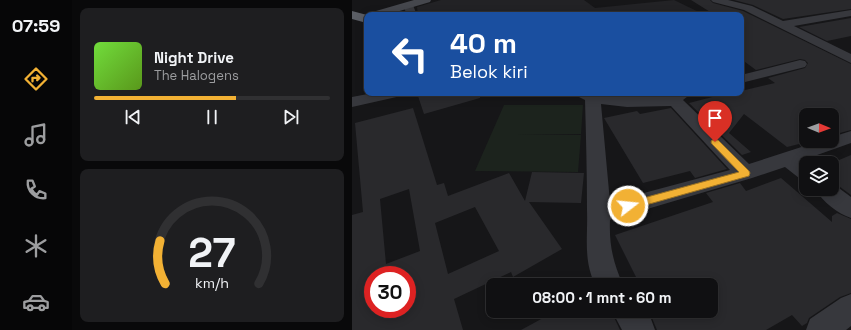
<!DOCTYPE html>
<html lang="id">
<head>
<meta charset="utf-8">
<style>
	:root { --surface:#101012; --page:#1e1e20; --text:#f1f3f6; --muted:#9c9d9f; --line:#303032; --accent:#f2b134 }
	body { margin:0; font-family:"Space Grotesk",sans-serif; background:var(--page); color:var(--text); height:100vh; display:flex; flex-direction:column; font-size:15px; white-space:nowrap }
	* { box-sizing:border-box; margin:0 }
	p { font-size:13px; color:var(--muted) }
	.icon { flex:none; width:22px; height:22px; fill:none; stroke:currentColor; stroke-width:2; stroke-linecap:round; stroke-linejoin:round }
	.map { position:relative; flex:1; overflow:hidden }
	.panel { display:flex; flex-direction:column; gap:8px; padding:8px; background:#09090a; width:280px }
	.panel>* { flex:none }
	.hud { position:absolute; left:12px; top:12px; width:380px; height:84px; border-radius:8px; box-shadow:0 2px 10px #0003,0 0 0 1px var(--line); background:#1a4fa0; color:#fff; overflow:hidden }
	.needle { width:26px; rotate:91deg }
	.fabs { position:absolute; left:447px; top:108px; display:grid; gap:8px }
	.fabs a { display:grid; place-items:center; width:40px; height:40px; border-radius:8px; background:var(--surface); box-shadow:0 2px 10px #0003,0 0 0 1px var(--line); font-size:20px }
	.speed { position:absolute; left:12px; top:266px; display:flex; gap:8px; font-size:20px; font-weight:700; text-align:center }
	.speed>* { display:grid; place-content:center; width:52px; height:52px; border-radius:50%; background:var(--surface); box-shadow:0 2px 10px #0003,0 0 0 1px var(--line); line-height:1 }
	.speed .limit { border:6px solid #d22; background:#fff; color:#111 }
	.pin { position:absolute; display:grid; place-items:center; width:34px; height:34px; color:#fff; margin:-41px -17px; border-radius:50% 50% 50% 0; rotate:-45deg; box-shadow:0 0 4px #0007 }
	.pin .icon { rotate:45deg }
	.me { position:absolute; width:44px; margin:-22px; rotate:74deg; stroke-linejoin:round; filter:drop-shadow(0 0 3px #0008) }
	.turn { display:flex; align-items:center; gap:14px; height:84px; padding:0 20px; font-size:18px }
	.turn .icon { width:52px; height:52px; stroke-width:2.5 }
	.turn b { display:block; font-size:28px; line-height:34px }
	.panel .tile { flex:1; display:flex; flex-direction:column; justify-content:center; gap:6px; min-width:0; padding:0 14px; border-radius:8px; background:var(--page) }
	.panel .dial { align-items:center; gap:0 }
	.dial svg { height:104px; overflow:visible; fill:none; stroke:var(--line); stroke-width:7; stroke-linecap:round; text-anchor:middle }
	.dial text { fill:var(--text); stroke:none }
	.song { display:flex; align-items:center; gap:12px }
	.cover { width:48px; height:48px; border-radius:6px; background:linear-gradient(135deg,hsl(100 70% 55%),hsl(90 70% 35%)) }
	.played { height:4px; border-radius:2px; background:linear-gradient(90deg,var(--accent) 60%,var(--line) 60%) }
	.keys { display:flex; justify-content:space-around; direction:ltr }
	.trip { position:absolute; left:134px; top:278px; width:232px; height:40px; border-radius:8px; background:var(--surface); box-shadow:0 2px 10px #0003,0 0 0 1px var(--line); font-weight:700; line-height:40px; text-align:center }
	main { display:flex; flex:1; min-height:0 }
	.dock { display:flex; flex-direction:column; width:72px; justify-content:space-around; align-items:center; background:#060607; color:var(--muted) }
	.dock .icon { width:28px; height:28px }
	.dock .on { color:var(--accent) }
	.dock b { font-size:18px; color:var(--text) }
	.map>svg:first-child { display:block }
</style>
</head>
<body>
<main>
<nav class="dock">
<b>07:59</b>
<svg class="icon on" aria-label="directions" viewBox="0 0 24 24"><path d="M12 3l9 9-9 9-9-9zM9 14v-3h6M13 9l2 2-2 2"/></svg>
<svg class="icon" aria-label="music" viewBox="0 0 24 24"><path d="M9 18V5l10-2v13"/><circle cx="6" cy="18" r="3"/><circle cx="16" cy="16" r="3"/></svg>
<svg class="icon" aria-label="phone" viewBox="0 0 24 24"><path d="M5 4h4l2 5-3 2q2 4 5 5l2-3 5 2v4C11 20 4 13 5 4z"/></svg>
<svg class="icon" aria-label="climate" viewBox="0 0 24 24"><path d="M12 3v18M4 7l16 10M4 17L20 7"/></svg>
<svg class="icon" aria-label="car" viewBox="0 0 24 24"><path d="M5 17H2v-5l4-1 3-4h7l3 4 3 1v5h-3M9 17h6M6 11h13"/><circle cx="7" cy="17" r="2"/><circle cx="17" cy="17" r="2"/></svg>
</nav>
<section class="panel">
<div class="tile">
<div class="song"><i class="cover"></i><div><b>Night Drive</b><p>The Halogens</p></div></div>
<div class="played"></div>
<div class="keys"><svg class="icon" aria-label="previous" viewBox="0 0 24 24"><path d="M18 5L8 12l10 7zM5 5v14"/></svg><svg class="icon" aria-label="pause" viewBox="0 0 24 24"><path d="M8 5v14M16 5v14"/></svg><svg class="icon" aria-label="next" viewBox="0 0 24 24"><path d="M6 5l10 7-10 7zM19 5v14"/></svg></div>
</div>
<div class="tile dial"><svg viewBox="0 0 100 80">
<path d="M14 69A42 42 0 1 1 86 69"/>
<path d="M14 69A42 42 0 0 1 10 36" stroke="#f2b134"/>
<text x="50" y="56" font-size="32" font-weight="700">27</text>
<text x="50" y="72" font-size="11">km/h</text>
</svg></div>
</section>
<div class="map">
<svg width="499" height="330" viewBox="0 0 499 330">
	<rect width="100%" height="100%" fill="#161618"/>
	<path fill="#222225" d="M89 0H232L243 8 322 0 353 15H66L65 7Z"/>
	<path fill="#1c231d" d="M152 105H231L229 134H166L229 135 226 172 123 171Z"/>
	<path fill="#29292c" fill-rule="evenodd" d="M339 0H358L361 3 391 11 499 64V130L480 135V115H454V141H459L435 147 392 114 377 133 399 152 390 155 337 103 376 93H389V91L423 83 416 78 453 68 456 63 453 60 448 59 404 70 389 59V15H363Z
		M382 0H499V9L431 19 401 5Z
		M499 18V36L475 41 447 27Z
		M65 93H128V98L72 114Z
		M61 108 85 185 92 183 96 196 157 173 173 201 180 172 232 173 229 203 177 202 210 249 161 277 159 272 102 299 111 330H0V215L11 212 3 123ZM57 189 68 251 34 264 28 199ZM123 207 147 251 96 274 83 223ZM21 275H55V309H21Z
		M319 108 375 169 343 178 338 171 291 183 252 118 285 111 288 114Z
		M499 155V195L480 181V163Z
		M429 178 480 222V216L485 213 499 219V293L488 297 457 318 455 323 450 326 440 315 414 330H305L300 318 295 311H359V285H288L263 235 361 202 354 193 388 183 394 191Z
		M204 311H259L268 330H169Z"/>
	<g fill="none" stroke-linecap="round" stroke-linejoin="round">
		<path fill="#37383d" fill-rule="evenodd" d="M359 0H376L400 6 431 21 499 10V16L442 26 499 54V63L392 10 361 2Z
			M56 2 60 3 65 15H55L51 5Z
			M448 60 453 61 455 64 453 67 389 83V75Z
			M21 93H52L49 96 0 107V97Z
			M222 93H244L275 97 317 96 320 93H340L331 100 397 164 468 141H480V137L499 131V143L451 160 455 163 454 180 447 178 433 167 400 178 258 220C257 245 261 262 271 285H243C231 258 236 238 235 210 235 173 234 136 233 100L225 96ZM249 104 275 107 319 106 378 170 258 202Z
			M480 183 499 197V218C486 214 470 201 463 189H480Z
			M499 294V326L494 330H454L458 319 489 298Z
			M260 311H293L299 319 303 330H270Z"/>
		<path fill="#45474d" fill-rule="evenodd" d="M62 0H79L78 2 34 15H15L17 13Z"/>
		<path fill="#5b5e65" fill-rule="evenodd" d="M0 11 15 15V21L11 22 0 19Z"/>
	</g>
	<path fill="#f2b134" stroke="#9d7322" d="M360 140H366L397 171 398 173 397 176 276 210 273 209 271 206 273 203 387 172 360 144 359 142Z"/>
</svg>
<div class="fabs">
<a><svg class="needle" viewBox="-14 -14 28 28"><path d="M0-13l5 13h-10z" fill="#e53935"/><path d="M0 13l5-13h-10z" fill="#9c9d9f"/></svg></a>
<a><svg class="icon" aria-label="layers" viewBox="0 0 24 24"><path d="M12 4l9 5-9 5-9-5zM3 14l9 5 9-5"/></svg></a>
</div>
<div class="speed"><div class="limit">30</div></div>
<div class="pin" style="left:363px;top:142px;background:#d93025"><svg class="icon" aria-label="arrive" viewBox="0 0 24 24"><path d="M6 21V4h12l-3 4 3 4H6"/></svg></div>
<svg class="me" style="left:276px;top:206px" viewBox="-20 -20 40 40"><circle r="17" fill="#f2b134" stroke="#fff" stroke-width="3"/><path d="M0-11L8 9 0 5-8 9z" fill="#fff"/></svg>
<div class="trip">08:00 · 1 mnt · 60 m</div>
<div class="hud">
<div class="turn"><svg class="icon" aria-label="left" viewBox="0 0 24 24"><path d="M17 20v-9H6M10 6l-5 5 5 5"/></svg><div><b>40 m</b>Belok kiri</div></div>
</div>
</div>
</main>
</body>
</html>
